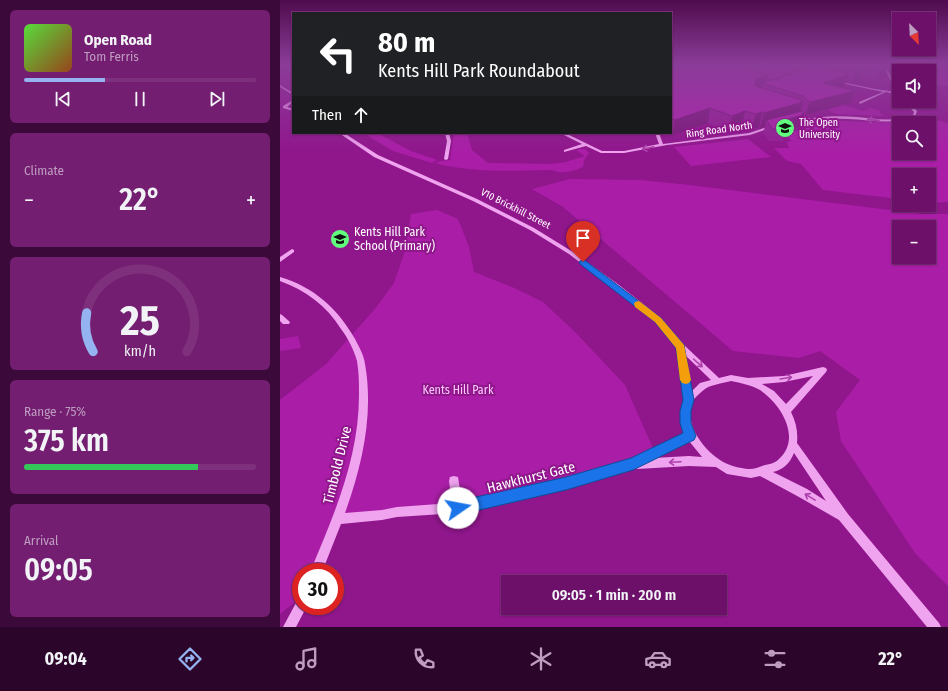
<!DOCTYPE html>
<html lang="en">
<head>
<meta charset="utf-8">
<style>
	:root { --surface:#6c1069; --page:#741e71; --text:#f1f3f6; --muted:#be9dc0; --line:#7f307d; --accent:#95b2f1 }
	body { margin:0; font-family:"Fira Sans Condensed",sans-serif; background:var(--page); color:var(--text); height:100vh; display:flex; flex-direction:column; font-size:15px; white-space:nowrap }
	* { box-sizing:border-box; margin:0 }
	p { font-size:13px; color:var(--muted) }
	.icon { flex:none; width:22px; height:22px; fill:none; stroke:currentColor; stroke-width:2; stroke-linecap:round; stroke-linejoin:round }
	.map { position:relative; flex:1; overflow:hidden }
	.panel { display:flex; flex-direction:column; gap:10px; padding:10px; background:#3b093a; width:280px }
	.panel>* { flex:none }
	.hud { position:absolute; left:12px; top:12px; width:380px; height:122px; border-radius:0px; box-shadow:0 1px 3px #0004,0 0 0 1px var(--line); background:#202124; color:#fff; overflow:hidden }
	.needle { width:26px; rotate:156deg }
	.buttons { position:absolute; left:612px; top:12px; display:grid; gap:8px }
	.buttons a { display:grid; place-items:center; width:44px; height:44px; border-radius:0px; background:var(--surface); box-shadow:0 1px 3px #0004,0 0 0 1px var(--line); font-size:20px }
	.speed { position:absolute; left:12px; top:563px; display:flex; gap:8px; font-size:20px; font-weight:700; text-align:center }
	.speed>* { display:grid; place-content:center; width:52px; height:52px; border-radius:50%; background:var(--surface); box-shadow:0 1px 3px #0004,0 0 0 1px var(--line); line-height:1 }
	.speed .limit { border:6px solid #d22; background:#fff; color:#111 }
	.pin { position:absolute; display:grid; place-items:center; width:34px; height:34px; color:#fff; margin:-41px -17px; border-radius:50% 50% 50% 0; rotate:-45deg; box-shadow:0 0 4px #0007 }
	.pin .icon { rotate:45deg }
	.me { position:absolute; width:44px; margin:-22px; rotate:78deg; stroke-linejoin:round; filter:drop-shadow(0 0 3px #0008) }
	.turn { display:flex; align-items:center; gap:14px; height:84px; padding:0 20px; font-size:18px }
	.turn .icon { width:52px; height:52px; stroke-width:2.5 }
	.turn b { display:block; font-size:28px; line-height:34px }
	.then { display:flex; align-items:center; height:38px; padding:0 20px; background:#0003; gap:8px; font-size:15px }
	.big { font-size:30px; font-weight:600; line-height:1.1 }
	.panel .card { flex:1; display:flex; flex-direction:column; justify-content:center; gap:6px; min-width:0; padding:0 14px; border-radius:6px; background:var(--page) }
	.panel .dial { align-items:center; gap:0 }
	.dial svg { height:104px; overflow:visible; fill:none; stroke:var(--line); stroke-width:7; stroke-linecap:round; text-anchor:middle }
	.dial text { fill:var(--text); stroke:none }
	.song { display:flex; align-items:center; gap:12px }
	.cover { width:48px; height:48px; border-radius:6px; background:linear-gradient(135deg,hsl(110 70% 55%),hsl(20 70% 35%)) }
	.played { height:4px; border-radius:2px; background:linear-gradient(90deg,var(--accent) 35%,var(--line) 35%) }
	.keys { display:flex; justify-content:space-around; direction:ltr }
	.heat { display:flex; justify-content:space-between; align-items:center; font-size:22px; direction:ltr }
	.charge { height:6px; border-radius:3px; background:linear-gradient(90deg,#34c759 75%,var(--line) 0) }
	.trip { position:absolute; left:221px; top:575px; width:226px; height:40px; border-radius:0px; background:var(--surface); box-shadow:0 1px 3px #0004,0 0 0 1px var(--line); font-weight:600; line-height:40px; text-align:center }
	.menu { display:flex; height:64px; justify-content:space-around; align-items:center; background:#2b062a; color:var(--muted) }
	.menu .icon { width:28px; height:28px }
	.menu .selected { color:var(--accent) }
	.menu b { font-size:18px; color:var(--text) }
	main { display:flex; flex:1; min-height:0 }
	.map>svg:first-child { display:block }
</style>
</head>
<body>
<main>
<section class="panel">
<div class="card">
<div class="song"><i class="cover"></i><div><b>Open Road</b><p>Tom Ferris</p></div></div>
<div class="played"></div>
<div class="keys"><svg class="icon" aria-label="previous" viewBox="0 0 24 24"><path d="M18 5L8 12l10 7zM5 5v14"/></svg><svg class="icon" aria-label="pause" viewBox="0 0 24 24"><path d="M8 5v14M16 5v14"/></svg><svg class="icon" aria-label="next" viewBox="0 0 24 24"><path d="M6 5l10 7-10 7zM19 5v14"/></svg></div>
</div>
<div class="card"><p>Climate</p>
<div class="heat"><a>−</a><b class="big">22°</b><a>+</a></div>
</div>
<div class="card dial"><svg viewBox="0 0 100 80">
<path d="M14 69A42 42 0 1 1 86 69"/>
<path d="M14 69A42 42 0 0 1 9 39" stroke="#95b2f1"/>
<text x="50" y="56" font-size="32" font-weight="700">25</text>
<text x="50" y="72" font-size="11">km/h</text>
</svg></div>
<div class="card"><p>Range · 75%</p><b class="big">375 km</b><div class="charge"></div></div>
<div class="card"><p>Arrival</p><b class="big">09:05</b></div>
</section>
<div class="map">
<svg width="668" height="627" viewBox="0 0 668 627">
	<rect width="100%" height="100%" fill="#90168c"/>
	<path fill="#aa1ea7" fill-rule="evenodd" d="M607 65H661L668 71V86L649 85V71H619V82Z
		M564 105 583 111 590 108 600 111 599 112 604 116 556 114 548 110Z
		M534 120 619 123V153H649V123H619C634 123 654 117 668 123V202L649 203V175H619V199L543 190 521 164 507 161 494 148H509L507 142 511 141 507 135 525 127 521 121Z
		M83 133H97L131 151 157 160 152 163 113 151Z
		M174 133H187L192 150 208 163 271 164 286 162 305 156 297 151 299 149H305L309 153 304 160 303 167C296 170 287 173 279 172 276 172 273 170 270 170 231 171 193 173 155 163L161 161 170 160Z
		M468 139 491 157 411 166 394 147Z
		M290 179 360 180 410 185 642 214H668V586L635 553 561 441 556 412 580 380 540 351 519 358 453 351 283 207 252 189ZM619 227H649V257H619Z
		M157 210 178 219 189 247 194 272 232 287 263 302 296 333 345 385 375 453 245 494 59 519 36 572H21V597L0 614V400L46 364 94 310 114 283 125 251 131 214Z
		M18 336 21 348 0 351V339Z"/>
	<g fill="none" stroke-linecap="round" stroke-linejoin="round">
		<path fill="#f0a3ef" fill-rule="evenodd" d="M603 65H605L619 91V95L606 92 580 104 579 102 603 92 556 82 557 81 595 89 616 92Z
			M0 85 13 93V95L0 87Z
			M13 100V102L7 107 13 109V111L3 108V106Z
			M624 101H628L637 111 635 117C613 125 591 120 568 119 550 118 531 119 513 122L511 121C517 118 526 118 533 118 547 116 562 116 577 117 596 119 614 122 633 115L634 112Z
			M490 126 493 127 470 135 387 145 344 153H321L306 146 284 152V150L302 144 280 133H285L322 151H344L379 144 375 133H379L383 144 469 133Z
			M59 133H64L98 155 197 199 254 228 293 252 339 285 381 318 404 345 439 378 451 375 468 378 504 376 543 367 546 368 547 370 546 372 511 412C516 422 518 431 517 443L568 514 659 623 661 627H647L559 520 519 497 480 476 471 478 447 474 436 467 409 466 357 469 355 468 286 489 178 513 117 517 102 520 61 524 42 572H30C54 515 79 458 79 395 79 384 79 372 77 361 74 350 68 338 61 329 47 306 25 290 0 281V277C34 287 58 309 75 339 79 347 84 355 85 364 94 414 82 466 65 513L102 510 117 507 172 503 169 481 170 477 174 476 178 477 182 502 286 479 352 460 406 433 401 419 405 399 397 348 375 322 335 289 289 254 250 230 193 201 94 157ZM406 356 431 380 420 383 412 391ZM533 376 506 404 494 391 482 384 504 382ZM451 381C461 383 471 385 480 390 501 404 522 438 499 459 494 464 488 464 482 466 479 467 474 469 470 469 465 469 455 467 450 465 428 457 403 426 412 402 414 398 421 392 425 389 430 385 444 383 451 381ZM409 441 422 457 409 456 374 458ZM514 453 546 501 527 489 493 472C503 470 510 463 514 453Z
			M165 133H169L171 141 168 159 166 160 164 159 167 141Z
			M12 249 14 250V252L0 262V257Z
			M0 314 2 315 10 322 9 324H3L0 321Z
			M21 599V606H27L16 627H3L17 601Z"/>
	</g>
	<path fill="#961f94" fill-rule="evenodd" d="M391 65H609L604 77 596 83 580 80 572 83 566 81 564 86 561 87 575 91 570 103 525 115 524 113 519 127 506 131 503 141H489L483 133 485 127 480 128 479 127 472 129 462 125 449 131 428 123 393 135 389 133H391ZM488 66H500L479 69Z"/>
	<path fill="#7a1978" d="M465 65H488L464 74Z
		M531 65H541L540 69 529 72Z
		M609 65 604 77 596 83 601 71Z
		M584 68 580 80 572 83 577 70Z
		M569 74 564 86 540 95 544 83Z
		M488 75 486 84 482 83 481 89 472 92 475 79Z
		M575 91 570 103 525 115 530 102Z
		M523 102 519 116 521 114 524 113 519 127 506 131 507 129 486 120 485 127 480 128 484 113Z
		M430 108 428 123 393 135 395 120Z
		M465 111 462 125 449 131 452 116Z
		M482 112 479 127 472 129 476 114Z"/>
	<path fill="#af24ac" stroke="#7a1978" d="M391 65H466L468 70 488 75 475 79V86L519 99 523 102 484 113 482 112 476 114 465 111 452 116 430 108 395 120 391 118Z
		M553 65H609L601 71 584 68 577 70Z
		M489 66H500L521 70 493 80 487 78 488 75 471 71Z
		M533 66 569 74 544 83 575 91 530 102 523 96 482 83Z
		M522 111 524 113 521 114 523 115 501 121 507 129H493L486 120Z"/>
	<defs><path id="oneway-shaft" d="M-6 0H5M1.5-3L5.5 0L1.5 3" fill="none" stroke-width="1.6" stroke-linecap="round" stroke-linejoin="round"/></defs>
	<g stroke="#ad40aa">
		<use href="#oneway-shaft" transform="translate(593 120) rotate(-176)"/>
		<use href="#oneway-shaft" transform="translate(368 148) rotate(168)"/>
		<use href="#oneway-shaft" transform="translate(418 363) rotate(42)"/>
		<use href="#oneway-shaft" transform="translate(506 378) rotate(-9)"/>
		<use href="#oneway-shaft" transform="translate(395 462) rotate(177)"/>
		<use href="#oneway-shaft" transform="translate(530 497) rotate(-149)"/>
	</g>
	<linearGradient id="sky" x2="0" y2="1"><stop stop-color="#4f0c4d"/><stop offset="0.42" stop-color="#8b3c99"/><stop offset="1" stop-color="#8b3c99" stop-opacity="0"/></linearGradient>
	<rect width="668" height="153" fill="url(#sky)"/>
	<path fill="#1a73e8" stroke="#114b97" d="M303 259 381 318 404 345 414 400 411 411V423L416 436 414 440 353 470 286 490 178 515 173 513 171 508 173 503 178 501 286 477 351 458 403 433 400 423V411L403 400 396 348 375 322 300 264 299 262Z"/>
	<path fill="#f59e0b" d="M359 301 381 318 404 345 411 380 409 383 406 384 402 383 400 380 396 348 375 322 355 307 354 304 355 302Z"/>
	<defs>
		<symbol id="university-disc" viewBox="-11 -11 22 22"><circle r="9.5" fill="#62ff7f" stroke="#90168c"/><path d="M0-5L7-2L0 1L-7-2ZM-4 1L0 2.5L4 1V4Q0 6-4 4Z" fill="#111"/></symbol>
		<symbol id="school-disc" viewBox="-11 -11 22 22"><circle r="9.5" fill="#62ff7f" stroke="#90168c"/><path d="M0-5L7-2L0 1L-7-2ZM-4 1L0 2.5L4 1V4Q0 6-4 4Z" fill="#111"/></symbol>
	</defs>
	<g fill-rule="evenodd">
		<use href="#university-disc" x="494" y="117" width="22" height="22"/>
		<use href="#school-disc" x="49" y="228" width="22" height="22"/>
	</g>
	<g text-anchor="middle" stroke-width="4" stroke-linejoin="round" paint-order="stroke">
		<g font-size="10" fill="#fff" stroke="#90168c" text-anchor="start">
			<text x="519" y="126">The Open<tspan x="519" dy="12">University</tspan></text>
		</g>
		<g font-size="10" fill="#fff" stroke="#90168c">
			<text transform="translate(439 129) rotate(-8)" y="4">Ring Road North</text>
			<text transform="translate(236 208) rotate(27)" y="4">V10 Brickhill Street</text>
		</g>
		<g font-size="12" fill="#fff" stroke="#90168c" text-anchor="start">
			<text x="74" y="236">Kents Hill Park<tspan x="74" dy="14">School (Primary)</tspan></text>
		</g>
		<g font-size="12" fill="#fbcafb" stroke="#90168c">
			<text x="178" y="394">Kents Hill Park</text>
		</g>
		<g font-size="14" fill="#fff" stroke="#90168c">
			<text transform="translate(57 465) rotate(-76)" y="5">Timbold Drive</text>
			<text transform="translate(251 477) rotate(-14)" y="5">Hawkhurst Gate</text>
		</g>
	</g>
</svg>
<div class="buttons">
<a><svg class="needle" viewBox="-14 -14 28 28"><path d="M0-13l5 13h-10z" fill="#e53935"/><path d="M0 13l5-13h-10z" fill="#be9dc0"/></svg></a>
<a><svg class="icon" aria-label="sound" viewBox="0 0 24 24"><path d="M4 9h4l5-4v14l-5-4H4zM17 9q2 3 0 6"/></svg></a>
<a><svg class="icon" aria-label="search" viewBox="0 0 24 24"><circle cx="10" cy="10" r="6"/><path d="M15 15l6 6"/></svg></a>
<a>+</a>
<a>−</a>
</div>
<div class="speed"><div class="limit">30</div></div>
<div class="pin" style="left:303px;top:262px;background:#d93025"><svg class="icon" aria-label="arrive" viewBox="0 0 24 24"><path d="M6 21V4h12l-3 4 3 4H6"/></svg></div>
<svg class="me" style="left:178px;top:508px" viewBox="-20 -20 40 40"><circle r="19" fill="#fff"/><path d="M0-13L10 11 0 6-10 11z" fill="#1a73e8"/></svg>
<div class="trip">09:05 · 1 min · 200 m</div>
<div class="hud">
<div class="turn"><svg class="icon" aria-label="left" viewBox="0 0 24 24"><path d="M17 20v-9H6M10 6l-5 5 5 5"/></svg><div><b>80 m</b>Kents Hill Park Roundabout</div></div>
<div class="then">Then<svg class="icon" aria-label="ahead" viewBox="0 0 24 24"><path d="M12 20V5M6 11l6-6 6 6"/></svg></div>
</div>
</div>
</main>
<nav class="menu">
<b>09:04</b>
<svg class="icon selected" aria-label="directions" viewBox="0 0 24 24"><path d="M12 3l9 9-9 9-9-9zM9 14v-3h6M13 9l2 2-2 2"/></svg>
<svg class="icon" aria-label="music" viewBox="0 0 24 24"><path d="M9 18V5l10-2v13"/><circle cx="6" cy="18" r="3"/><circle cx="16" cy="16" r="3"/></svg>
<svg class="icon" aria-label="phone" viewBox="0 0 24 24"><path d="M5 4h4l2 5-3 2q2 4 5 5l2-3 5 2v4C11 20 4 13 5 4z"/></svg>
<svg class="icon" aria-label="climate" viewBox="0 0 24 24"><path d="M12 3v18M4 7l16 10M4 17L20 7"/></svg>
<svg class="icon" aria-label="car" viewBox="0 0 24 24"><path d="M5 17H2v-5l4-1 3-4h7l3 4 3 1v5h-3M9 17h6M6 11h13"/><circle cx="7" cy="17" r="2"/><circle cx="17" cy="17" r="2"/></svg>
<svg class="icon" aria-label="filters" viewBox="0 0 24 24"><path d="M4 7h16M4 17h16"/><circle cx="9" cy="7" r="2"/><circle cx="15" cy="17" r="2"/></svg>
<b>22°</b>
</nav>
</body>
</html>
